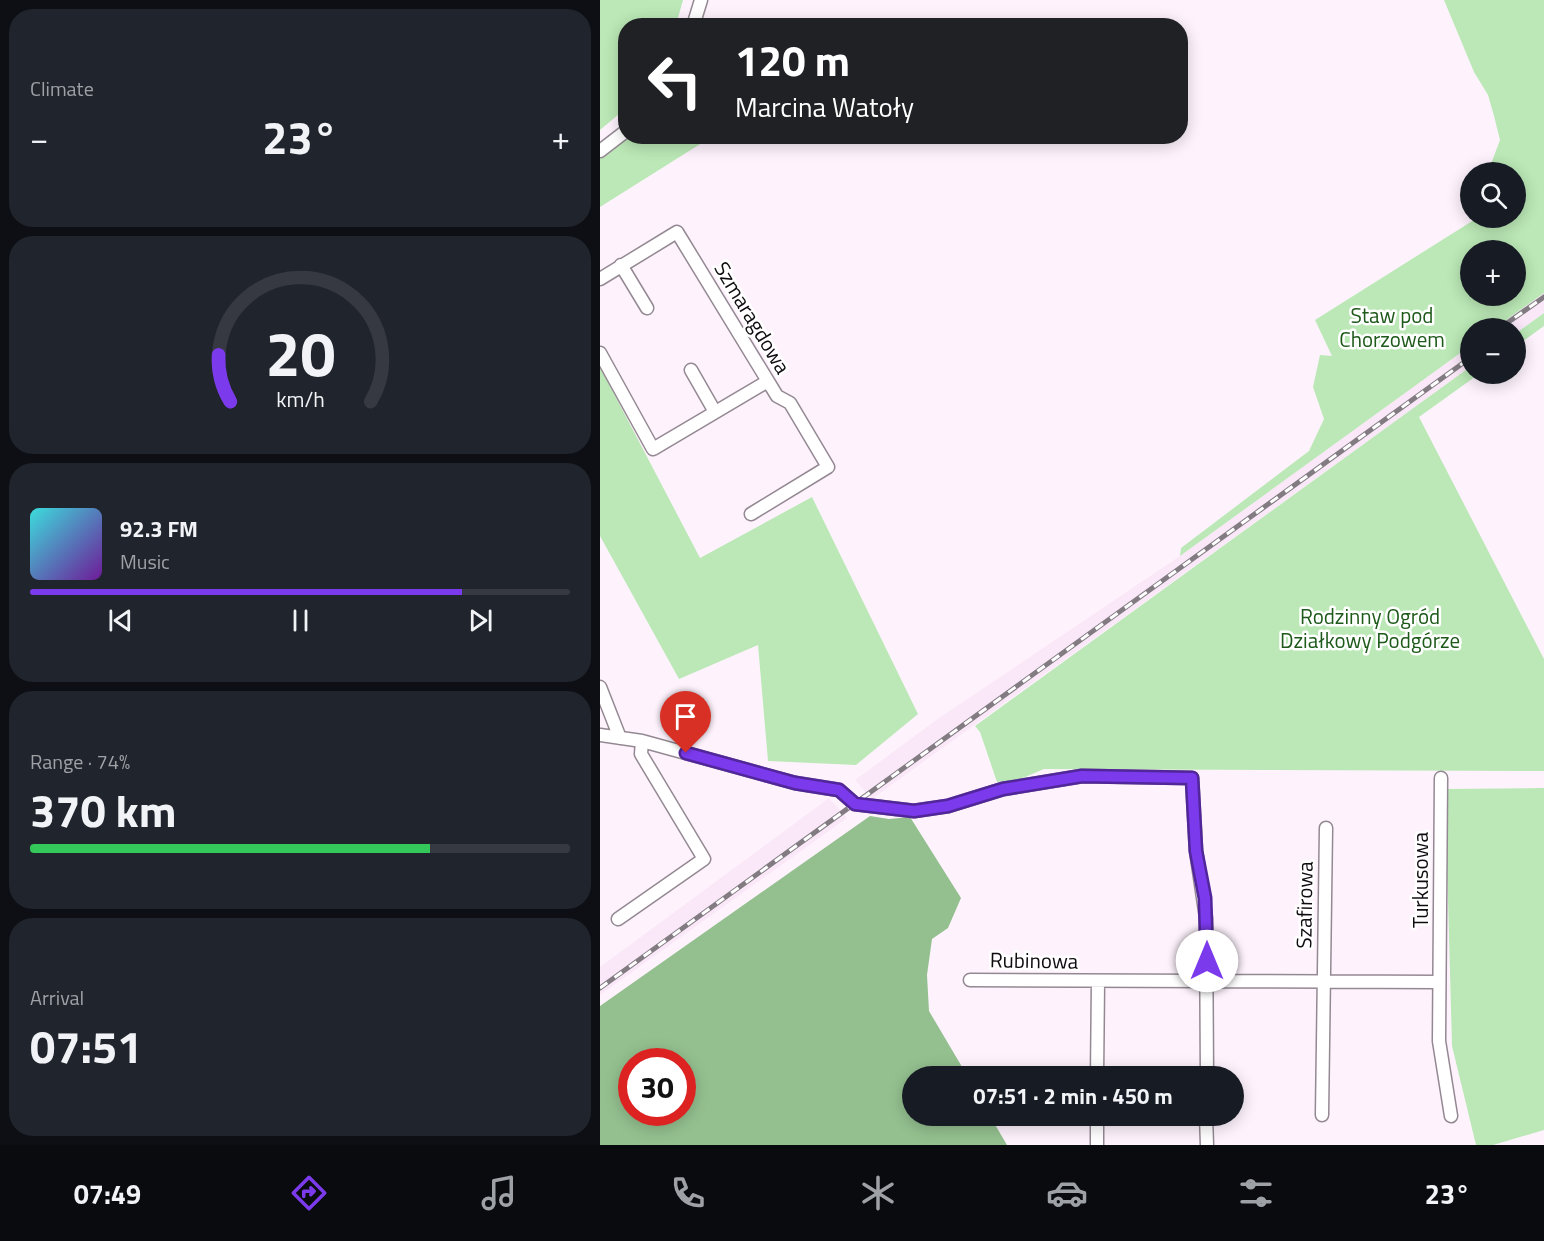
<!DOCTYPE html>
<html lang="en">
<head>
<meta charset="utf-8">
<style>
	:root { --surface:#171b24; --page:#20242c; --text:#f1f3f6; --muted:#9ea1a6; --line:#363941; --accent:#7c3aed }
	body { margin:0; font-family:"Titillium Web",sans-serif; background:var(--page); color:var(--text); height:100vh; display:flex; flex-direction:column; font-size:22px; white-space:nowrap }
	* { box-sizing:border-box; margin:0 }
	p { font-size:20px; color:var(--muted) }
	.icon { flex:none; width:33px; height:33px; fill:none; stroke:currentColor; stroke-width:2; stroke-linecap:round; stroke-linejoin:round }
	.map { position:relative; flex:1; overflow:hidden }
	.sheet { display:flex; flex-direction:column; gap:9px; padding:9px; background:#0d0f14; width:600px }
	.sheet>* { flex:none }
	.guide { position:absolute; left:18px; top:18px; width:570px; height:126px; border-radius:24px; box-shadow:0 3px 15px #0003; background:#202124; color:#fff; overflow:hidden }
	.tools { position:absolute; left:860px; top:162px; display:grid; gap:12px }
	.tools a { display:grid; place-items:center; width:66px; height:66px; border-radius:50%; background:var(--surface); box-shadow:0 3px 15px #0003; font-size:30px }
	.speed { position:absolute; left:18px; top:1048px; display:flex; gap:12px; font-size:30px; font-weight:700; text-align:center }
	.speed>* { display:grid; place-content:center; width:78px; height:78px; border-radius:50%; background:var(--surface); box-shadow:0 3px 15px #0003; line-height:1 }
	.speed .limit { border:9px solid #d22; background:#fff; color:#111 }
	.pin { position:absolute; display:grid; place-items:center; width:51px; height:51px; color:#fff; margin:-62px -26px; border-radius:50% 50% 50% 0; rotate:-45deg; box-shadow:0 0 6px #0007 }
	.pin .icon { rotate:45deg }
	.me { position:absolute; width:66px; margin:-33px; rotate:0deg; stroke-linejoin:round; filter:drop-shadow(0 0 4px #0008) }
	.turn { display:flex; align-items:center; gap:21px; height:126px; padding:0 18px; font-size:27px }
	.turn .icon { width:78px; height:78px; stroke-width:2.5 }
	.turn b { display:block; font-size:42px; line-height:51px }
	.big { font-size:45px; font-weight:700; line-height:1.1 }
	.sheet .widget { flex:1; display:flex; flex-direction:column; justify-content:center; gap:9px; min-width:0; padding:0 21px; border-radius:24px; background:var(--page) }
	.sheet .dial { align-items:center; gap:0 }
	.dial svg { height:156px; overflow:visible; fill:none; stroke:var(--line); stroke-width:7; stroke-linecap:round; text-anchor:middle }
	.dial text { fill:var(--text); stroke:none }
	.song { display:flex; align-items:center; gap:18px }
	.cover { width:72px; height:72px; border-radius:9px; background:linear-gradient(135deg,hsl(180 70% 55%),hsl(280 70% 35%)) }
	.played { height:6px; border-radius:3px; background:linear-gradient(90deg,var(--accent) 80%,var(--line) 80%) }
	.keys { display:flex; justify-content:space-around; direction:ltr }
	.heat { display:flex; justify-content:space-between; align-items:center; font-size:33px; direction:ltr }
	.charge { height:9px; border-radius:4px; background:linear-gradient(90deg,#34c759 74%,var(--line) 0) }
	.trip { position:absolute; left:302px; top:1066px; width:342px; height:60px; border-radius:30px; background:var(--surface); box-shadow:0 3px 15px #0003; font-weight:700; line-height:60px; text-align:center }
	.dock { display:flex; height:96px; justify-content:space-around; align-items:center; background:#090b0e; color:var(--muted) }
	.dock .icon { width:42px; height:42px }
	.dock .on { color:var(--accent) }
	.dock b { font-size:27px; color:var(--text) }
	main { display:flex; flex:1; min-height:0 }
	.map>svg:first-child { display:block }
</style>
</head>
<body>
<main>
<section class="sheet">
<div class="widget"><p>Climate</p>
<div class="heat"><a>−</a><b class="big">23°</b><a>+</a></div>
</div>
<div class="widget dial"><svg viewBox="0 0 100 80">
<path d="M14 69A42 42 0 1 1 86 69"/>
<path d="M14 69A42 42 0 0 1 8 45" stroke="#7c3aed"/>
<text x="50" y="56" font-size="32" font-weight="700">20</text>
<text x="50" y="72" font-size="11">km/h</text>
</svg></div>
<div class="widget">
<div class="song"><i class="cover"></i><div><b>92.3 FM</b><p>Music</p></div></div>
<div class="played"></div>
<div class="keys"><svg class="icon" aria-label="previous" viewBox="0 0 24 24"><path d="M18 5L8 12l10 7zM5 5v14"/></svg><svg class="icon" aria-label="pause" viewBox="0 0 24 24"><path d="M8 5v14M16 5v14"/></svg><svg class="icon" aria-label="next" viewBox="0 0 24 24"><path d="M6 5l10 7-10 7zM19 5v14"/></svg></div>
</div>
<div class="widget"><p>Range · 74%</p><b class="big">370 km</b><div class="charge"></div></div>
<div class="widget"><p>Arrival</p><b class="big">07:51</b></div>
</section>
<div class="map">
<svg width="944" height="1145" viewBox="0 0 944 1145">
	<rect width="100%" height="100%" fill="#fef3fd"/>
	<path fill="#fae8f8" d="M944 293V313L915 334V328H895Z
		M870 346V367L272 799 255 780 339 718 580 556Z
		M229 798 247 818 0 995V967Z"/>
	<path fill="#bbe8b6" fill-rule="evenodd" d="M0 0H83L76 25 26 26 25 109 0 130Z
		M844 0H944V293L895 328H870V346L580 556 581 548 709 451 724 419 713 387 720 355 732 356 715 320 877 218H915V172H888L900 140 894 116 888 95 874 72ZM915 250V296H870V250Z
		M27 137H102L105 141 0 207V157Z
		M944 313V326L915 347V334Z
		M0 367 100 558 212 497 318 714 256 765 168 761 158 645 79 679 0 536Z
		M870 367V374H879L819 417 944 659V771L444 769 418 780 397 782 380 732 375 726Z
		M944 788V1130L893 1145H876L852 1046 845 789Z"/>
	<path fill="#94c08f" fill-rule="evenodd" d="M270 816 289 819 310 817 361 898 348 928 332 939 327 975 329 1011 368 1077H312V1116H390L407 1145H0V1006ZM32 1062H82V1113H32Z"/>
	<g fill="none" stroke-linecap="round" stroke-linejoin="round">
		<defs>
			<path id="minor" d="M93 26 101 0
				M0 151 26 131
				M21 265 47 308
				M0 279 77 232 177 396 190 403 228 467 151 514
				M0 353 53 449 168 381
				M91 370 115 412
				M0 687 20 738
				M0 735 42 741 195 783 239 790 255 804 314 811 348 806 403 789 482 776 592 778 596 851 606 918 607 1077
				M841 778 839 1041 851 1116
				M18 919 104 859 41 754 42 741
				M370 980 839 982
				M497 1077 498 982
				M722 1115 726 828
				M606 1116 607 1145
				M497 1145V1116"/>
		</defs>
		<use href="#minor" stroke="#948993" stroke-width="15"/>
		<use href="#minor" stroke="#fff" stroke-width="12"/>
		<defs>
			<path id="rail" d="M900 328 944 297
				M0 988 870 358"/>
		</defs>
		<use href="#rail" stroke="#827c82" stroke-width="5"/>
		<use href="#rail" stroke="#fff" stroke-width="3" stroke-dasharray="9" stroke-linecap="butt"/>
	</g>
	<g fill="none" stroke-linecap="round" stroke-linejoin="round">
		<defs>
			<path id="route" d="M86 753 195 783 239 790 255 804 314 811 348 806 403 789 482 776 592 778 596 851 605 898 607 961"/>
		</defs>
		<use href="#route" stroke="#51269a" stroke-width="15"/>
		<use href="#route" stroke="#7c3aed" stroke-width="10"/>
	</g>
	<g text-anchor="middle" stroke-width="5" stroke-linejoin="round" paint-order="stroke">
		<g font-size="21" fill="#1d5919" stroke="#fff">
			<text x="792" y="323">Staw pod<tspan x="792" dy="24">Chorzowem</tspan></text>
			<text x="770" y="624">Rodzinny Ogród<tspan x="770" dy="24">Działkowy Podgórze</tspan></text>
		</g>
		<g font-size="21" fill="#0f0c0f" stroke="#fff">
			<text transform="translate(152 318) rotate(59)" y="7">Szmaragdowa</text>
			<text transform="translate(821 880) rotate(-90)" y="7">Turkusowa</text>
			<text transform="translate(705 905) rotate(-89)" y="7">Szafirowa</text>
			<text transform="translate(434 961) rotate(1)" y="7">Rubinowa</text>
		</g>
	</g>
</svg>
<div class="tools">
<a><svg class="icon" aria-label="search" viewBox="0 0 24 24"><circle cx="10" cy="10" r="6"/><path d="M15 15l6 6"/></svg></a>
<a>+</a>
<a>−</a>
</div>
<div class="speed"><div class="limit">30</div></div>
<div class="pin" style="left:86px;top:753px;background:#d93025"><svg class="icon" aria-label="arrive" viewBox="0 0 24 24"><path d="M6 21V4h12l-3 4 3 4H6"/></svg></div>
<svg class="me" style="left:607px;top:961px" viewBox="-20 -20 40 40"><circle r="19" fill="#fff"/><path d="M0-13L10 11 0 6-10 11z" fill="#7c3aed"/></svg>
<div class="trip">07:51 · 2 min · 450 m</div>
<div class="guide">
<div class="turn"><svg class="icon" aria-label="left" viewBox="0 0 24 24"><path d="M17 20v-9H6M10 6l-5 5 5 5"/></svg><div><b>120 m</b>Marcina Watoły</div></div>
</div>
</div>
</main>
<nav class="dock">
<b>07:49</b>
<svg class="icon on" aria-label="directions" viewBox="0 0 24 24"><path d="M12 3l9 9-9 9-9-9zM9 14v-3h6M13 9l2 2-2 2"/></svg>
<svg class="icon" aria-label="music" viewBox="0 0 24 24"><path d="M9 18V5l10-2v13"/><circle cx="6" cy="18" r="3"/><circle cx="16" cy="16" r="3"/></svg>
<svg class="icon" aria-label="phone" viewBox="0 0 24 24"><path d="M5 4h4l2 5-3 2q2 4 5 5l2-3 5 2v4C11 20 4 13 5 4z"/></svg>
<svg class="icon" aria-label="climate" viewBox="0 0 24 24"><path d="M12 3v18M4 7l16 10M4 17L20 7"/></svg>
<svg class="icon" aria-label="car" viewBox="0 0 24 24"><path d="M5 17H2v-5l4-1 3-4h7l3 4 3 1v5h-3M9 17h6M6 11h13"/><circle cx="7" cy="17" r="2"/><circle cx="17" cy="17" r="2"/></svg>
<svg class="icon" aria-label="filters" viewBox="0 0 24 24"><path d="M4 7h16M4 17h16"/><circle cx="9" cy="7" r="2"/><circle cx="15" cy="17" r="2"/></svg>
<b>23°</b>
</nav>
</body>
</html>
